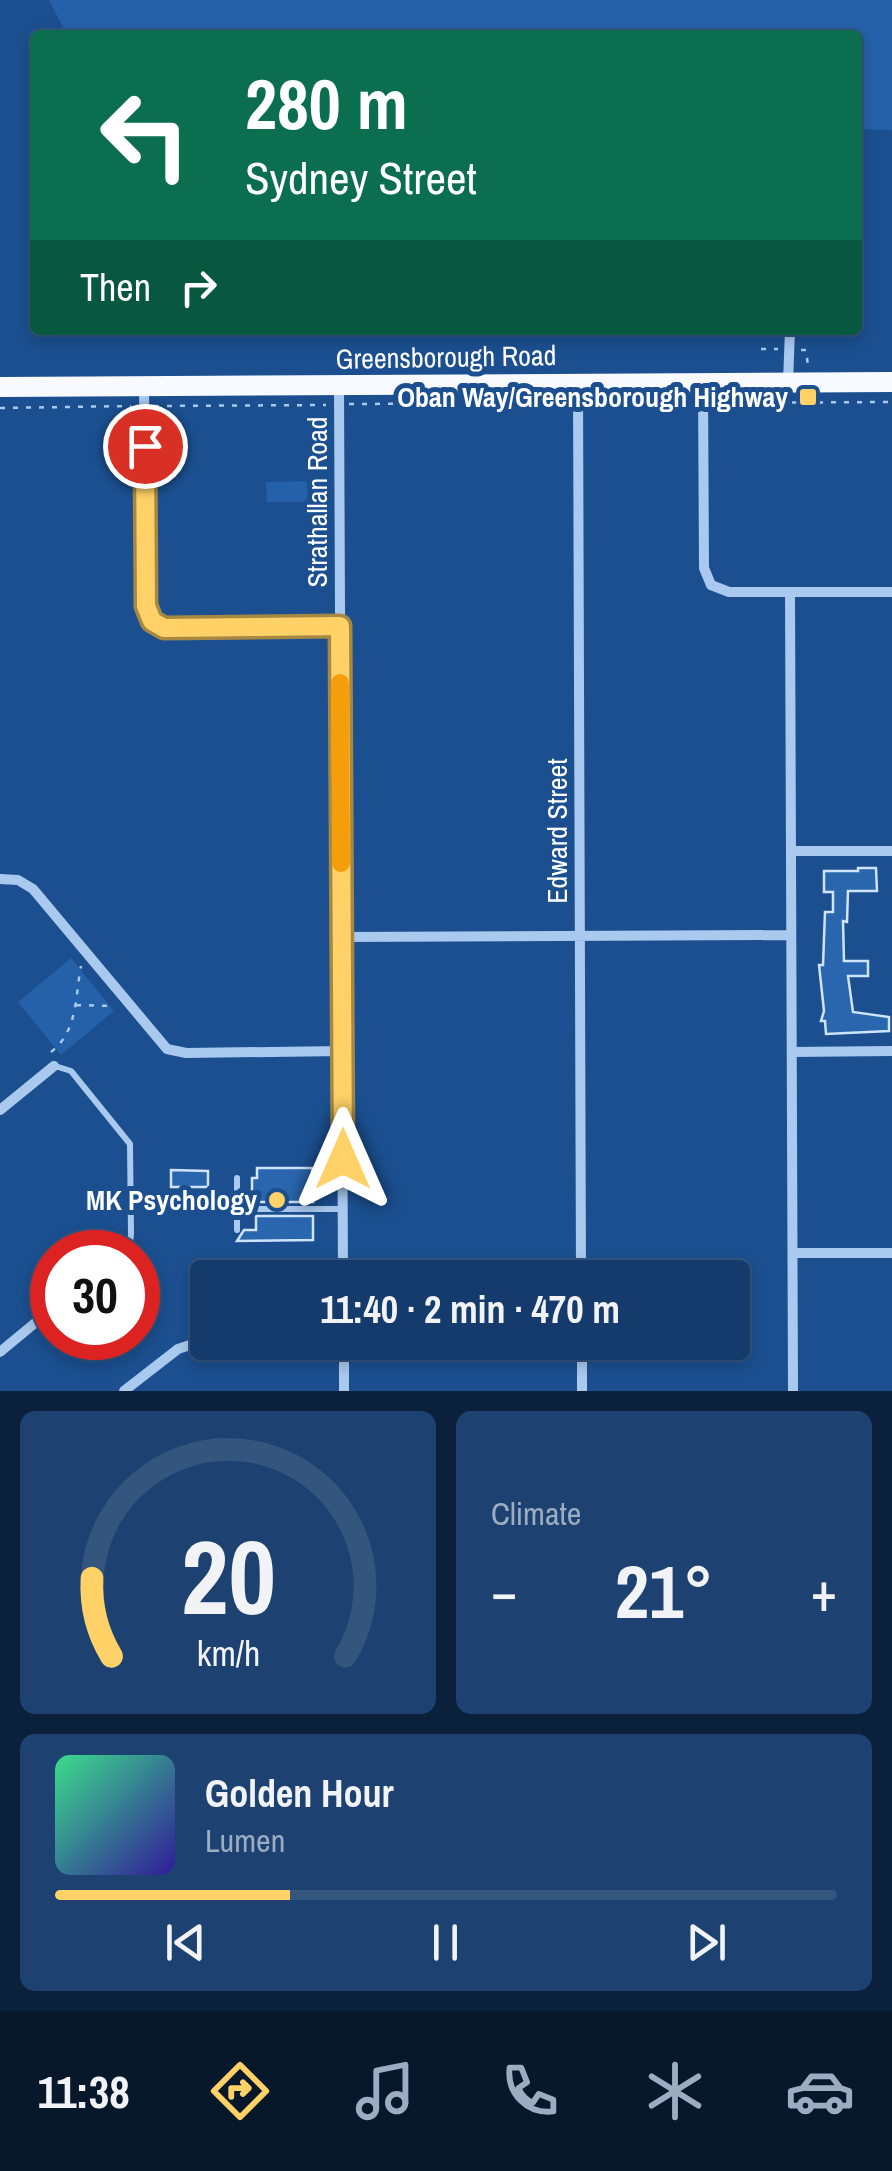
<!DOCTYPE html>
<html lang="en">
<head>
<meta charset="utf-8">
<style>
	:root { --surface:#143b6b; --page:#1d4271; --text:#f1f3f6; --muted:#9dadc1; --line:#33557e; --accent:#ffd166 }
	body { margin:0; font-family:"Archivo Narrow",sans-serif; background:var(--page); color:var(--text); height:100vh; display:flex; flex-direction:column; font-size:38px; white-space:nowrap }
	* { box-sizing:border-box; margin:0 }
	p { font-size:32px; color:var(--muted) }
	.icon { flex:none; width:55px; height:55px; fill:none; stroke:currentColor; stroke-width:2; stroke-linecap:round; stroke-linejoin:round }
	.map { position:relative; height:1391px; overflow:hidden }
	.sheet { display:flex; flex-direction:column; gap:20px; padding:20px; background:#0b203b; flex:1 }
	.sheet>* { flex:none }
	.banner { position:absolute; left:30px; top:30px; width:832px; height:305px; border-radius:10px; box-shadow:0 5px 15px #0003,0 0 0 2px var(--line); background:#0b6e4f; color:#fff; overflow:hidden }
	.speed { position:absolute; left:30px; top:1230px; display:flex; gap:20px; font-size:50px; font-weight:700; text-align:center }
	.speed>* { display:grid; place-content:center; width:130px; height:130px; border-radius:50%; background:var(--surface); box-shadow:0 5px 15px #0003,0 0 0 2px var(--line); line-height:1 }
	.speed .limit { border:15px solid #d22; background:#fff; color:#111 }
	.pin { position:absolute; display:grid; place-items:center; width:85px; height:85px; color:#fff; margin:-42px; border:5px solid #fff; border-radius:50%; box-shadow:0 2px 10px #0007 }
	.me { position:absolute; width:110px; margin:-55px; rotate:0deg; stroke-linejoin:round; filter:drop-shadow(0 0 8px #0008) }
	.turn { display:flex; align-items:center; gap:35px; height:210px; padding:0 50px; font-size:45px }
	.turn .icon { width:130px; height:130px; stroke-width:2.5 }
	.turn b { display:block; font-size:70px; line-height:85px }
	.then { display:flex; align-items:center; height:95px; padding:0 50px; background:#0003; gap:20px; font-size:38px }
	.big { font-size:75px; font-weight:700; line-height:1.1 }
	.sheet .widget { flex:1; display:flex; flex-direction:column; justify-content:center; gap:15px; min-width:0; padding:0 35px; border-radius:15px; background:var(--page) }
	.sheet .dial { align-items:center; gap:0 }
	.dial svg { height:260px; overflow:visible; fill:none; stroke:var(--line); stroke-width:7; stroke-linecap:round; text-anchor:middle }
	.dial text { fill:var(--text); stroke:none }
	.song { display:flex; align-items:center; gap:30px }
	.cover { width:120px; height:120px; border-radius:15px; background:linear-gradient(135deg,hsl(150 70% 55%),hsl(250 70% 35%)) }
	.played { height:10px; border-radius:5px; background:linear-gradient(90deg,var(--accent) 30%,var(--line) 30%) }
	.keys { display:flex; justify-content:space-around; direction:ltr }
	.heat { display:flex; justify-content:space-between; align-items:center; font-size:55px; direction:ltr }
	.sheet .tiles { flex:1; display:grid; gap:20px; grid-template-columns:1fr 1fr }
	.widget:last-child { grid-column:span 2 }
	.trip { position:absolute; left:190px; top:1260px; width:560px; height:100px; border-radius:10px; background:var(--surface); box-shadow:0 5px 15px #0003,0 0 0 2px var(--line); font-weight:700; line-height:100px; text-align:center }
	.menu { display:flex; height:160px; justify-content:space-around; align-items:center; background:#08182b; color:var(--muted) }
	.menu .icon { width:70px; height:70px }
	.menu .selected { color:var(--accent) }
	.menu b { font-size:45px; color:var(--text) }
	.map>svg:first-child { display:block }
</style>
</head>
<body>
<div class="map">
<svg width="892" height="1391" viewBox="0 0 892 1391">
	<rect width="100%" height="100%" fill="#1b4f8f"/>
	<path fill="#2461a8" d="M49 0H892V130L858 129V35H67Z
		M311 481V502H267L266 482Z
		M71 958 114 1011 61 1055 18 1002Z"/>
	<path fill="#2a66ad" stroke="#cfe3fa" stroke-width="2.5" d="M858 868H876L877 891H848L847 922 843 921 844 961H868V976H848L853 1012 889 1017V1031L826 1034 825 1021H821L824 1011 819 965H823L825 912H833V892H824V871H858Z
		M257 1168H312L313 1202H252V1178H257Z
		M171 1170 208 1171V1187H171Z
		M256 1216H313V1240L237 1241 244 1230H256Z"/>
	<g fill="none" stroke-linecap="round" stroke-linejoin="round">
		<path stroke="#a9c9ee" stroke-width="2.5" stroke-dasharray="5 8" stroke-linecap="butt" d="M761 349H778
			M801 350H806L808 366
			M589 403H691
			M714 403 892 402
			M349 404 566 403
			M154 406 326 405
			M0 408 131 406
			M76 1005 114 1006
			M51 1052C78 1031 75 997 81 966"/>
		<path stroke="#a9c9ee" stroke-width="6" d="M55 1066 71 1071 130 1144 131 1234 130 1243 122 1251
			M237 1178V1230
			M237 1209H343"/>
		<path stroke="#a9c9ee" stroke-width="10" d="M788 382 790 330
			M703 383 704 568 711 585 729 592H892
			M578 384 581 1278
			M339 386 343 1278
			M144 387 146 605 151 621 165 627 340 626
			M790 592 793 1391
			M792 851H892
			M0 879 18 880 33 889 167 1049 186 1053 342 1051
			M341 937 791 935
			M792 1052 892 1051
			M0 1110 54 1066
			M120 1252 122 1251
			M793 1253H892
			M344 1342V1391
			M582 1342V1391
			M0 1352 52 1309
			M124 1391 178 1349 208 1339"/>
		<path stroke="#f8faff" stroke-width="20" d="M0 387 892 382"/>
	</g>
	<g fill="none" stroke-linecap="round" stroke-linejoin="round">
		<defs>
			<path id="route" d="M145 446 146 606 152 621 164 628 340 626 343 1159"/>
		</defs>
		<use href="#route" stroke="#a68842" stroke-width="25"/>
		<use href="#route" stroke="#ffd166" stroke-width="18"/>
		<path stroke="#f59e0b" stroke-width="18" d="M340 683 341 863"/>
	</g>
	<g fill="#ffd166" stroke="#1b4f8f" stroke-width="4">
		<rect x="798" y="387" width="20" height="20" rx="5"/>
		<circle cx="277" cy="1200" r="10"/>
	</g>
	<g text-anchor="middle" stroke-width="10" stroke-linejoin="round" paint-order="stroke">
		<g font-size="28" fill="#fff" stroke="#1b4f8f">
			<text transform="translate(446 357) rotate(-1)" y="10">Greensborough Road</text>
			<text transform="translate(317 502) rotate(-90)" y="10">Strathallan Road</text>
			<text transform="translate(557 831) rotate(-90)" y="10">Edward Street</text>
		</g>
		<g font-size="28" font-weight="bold" fill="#fff" stroke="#1b4f8f" text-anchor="end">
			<text x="788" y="407">Oban Way/Greensborough Highway</text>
			<text x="257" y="1210">MK Psychology</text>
		</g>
	</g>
</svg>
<div class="speed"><div class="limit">30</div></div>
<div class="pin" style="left:145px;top:446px;background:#d93025"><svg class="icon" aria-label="arrive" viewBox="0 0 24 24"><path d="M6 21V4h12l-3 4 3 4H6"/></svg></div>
<svg class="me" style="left:343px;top:1159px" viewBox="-20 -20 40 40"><path d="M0-17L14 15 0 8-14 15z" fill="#ffd166" stroke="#fff" stroke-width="4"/></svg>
<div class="trip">11:40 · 2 min · 470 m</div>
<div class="banner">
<div class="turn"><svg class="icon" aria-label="left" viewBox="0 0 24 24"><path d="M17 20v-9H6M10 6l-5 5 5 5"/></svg><div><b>280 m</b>Sydney Street</div></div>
<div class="then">Then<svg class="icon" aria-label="right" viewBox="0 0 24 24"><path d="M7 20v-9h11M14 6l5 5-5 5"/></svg></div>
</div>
</div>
<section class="sheet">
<div class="tiles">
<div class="widget dial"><svg viewBox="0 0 100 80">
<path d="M14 69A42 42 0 1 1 86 69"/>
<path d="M14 69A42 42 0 0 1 8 45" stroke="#ffd166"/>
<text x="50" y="56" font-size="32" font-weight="700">20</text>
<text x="50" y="72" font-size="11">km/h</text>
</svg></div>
<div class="widget"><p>Climate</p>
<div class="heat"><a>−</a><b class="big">21°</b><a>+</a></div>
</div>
<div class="widget">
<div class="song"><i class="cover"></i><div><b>Golden Hour</b><p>Lumen</p></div></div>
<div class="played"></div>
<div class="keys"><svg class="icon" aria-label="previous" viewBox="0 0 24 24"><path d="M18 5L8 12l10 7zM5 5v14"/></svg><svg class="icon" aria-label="pause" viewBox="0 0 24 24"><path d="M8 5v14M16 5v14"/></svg><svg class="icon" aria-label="next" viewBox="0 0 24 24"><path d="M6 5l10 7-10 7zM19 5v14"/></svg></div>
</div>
</div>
</section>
<nav class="menu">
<b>11:38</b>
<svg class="icon selected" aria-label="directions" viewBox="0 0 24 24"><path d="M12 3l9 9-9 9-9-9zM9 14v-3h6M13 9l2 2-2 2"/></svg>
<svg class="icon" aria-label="music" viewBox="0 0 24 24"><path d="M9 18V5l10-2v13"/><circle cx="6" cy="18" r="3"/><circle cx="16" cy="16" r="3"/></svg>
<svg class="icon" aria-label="phone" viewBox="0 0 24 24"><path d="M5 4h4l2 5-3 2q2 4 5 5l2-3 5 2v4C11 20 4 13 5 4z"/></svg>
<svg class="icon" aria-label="climate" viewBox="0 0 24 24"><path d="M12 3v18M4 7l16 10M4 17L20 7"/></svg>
<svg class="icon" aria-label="car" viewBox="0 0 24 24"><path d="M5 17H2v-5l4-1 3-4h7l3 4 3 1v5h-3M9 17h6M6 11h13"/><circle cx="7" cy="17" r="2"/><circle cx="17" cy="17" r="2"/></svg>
</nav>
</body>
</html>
